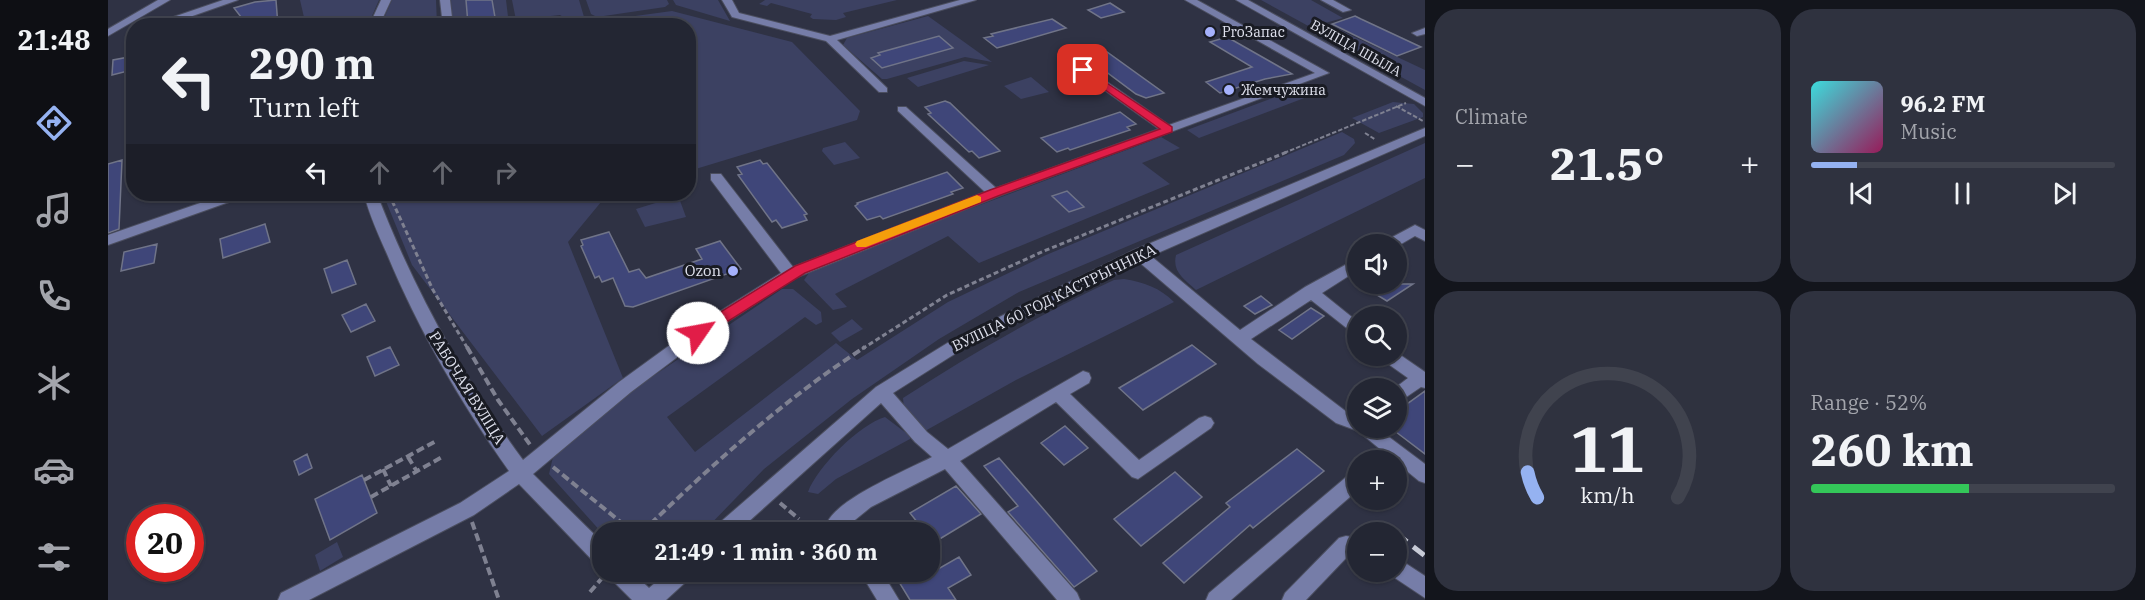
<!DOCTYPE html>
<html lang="en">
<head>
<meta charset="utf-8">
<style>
	:root { --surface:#232633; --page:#2f323f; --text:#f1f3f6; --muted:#a3a5ac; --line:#40434e; --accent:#95b2f1 }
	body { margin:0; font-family:"IBM Plex Serif",serif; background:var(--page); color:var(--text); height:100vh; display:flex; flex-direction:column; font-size:22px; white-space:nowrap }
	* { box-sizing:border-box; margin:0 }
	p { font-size:20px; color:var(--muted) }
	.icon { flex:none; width:33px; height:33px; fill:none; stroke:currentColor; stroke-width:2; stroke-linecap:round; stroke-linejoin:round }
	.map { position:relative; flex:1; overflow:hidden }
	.side { display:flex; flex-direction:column; gap:9px; padding:9px; background:#13151c; width:720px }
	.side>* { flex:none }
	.hud { position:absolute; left:18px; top:18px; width:570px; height:183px; border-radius:24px; box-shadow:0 2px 4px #0004,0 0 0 2px var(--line); background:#232633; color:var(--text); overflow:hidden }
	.controls { position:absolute; left:1239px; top:234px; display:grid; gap:12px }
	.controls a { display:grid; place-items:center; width:60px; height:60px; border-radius:50%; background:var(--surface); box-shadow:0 2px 4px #0004,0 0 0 2px var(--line); font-size:30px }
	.speed { position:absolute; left:18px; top:504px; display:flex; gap:12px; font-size:30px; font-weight:700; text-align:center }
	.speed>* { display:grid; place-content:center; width:78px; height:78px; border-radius:50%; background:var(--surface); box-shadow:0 2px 4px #0004,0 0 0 2px var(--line); line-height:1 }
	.speed .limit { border:9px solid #d22; background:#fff; color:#111 }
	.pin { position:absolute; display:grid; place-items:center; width:51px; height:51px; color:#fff; margin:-26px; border-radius:12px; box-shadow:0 3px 9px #0006 }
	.me { position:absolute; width:66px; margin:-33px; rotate:57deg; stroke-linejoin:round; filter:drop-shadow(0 0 4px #0008) }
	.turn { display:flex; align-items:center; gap:21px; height:126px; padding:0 24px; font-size:27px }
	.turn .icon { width:78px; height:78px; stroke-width:2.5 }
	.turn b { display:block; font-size:42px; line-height:51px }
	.lanes { display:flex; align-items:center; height:57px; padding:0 24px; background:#0003; justify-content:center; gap:30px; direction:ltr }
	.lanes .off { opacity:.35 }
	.big { font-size:45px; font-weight:700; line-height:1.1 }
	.side .tile { flex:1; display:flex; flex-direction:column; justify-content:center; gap:9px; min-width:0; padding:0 21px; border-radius:24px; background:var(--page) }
	.side .dial { align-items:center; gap:0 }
	.dial svg { height:156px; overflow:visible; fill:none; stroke:var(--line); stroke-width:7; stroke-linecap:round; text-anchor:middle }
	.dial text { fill:var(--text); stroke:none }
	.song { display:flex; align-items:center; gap:18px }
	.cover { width:72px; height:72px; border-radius:9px; background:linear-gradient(135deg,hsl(180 70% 55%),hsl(330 70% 35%)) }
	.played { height:6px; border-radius:3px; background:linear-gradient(90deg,var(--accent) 15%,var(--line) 15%) }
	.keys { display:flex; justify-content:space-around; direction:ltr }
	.heat { display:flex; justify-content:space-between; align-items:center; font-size:33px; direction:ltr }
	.charge { height:9px; border-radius:4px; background:linear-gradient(90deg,#34c759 52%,var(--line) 0) }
	.side .tiles { flex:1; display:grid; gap:9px; grid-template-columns:repeat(2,1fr) }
	.trip { position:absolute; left:484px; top:522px; width:348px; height:60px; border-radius:24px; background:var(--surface); box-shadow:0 2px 4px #0004,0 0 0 2px var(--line); font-weight:700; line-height:60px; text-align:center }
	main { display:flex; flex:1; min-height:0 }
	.menu { display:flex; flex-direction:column; width:108px; justify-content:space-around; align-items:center; background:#0e0f14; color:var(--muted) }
	.menu .icon { width:42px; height:42px }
	.menu .on { color:var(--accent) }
	.menu b { font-size:27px; color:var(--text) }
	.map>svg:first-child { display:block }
</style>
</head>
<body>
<main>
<nav class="menu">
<b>21:48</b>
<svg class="icon on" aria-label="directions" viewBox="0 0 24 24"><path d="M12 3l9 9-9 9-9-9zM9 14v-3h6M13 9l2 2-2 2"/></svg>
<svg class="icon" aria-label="music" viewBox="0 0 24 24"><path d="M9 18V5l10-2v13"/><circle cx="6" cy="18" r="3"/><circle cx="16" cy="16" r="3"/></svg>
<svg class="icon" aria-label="phone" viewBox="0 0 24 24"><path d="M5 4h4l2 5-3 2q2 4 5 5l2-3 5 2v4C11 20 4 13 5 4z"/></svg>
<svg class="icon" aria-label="climate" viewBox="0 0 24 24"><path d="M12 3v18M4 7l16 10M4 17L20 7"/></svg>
<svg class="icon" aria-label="car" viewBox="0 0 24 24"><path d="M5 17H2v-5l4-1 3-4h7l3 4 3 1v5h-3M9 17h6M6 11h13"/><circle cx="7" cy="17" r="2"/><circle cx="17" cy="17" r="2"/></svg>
<svg class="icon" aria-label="filters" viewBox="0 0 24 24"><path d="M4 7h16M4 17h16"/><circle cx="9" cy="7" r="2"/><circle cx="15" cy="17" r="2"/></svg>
</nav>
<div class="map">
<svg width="1317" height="600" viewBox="0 0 1317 600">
	<rect width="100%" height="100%" fill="#2f3244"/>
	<path fill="#3c4162" d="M192 0H271L260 25 198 26Z
		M284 0H328L329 25H273Z
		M343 0H398L401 25H349L344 18Z
		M404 0H471L476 17 460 20 452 15 408 20Z
		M478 0H559L561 4 557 7 489 17 483 14Z
		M565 0H610L622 21 568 5Z
		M657 0H789L735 13 738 17 728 20 705 19 702 17 704 14 663 3 659 6 651 4Z
		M1153 0H1203L1235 18 1217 23 1317 70V90Z
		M564 11 684 42 752 111 749 120 581 171 580 26 461 25Z
		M820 16 884 62 857 57 779 79H774L735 45 739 38Z
		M856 61 881 65 810 87 799 78Z
		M923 77 941 92 913 99 896 86Z
		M1194 87 1207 94 1091 138 1079 130Z
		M1285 102 1306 104 1315 113V117L1271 133 1244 118Z
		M1234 132 1246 139 1247 143 1236 155 911 292 831 339 744 399 656 469 595 532 495 534 441 474 445 457 526 389 674 289H685L713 312 714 322 708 325 697 317 559 417 587 452 728 343 749 360 840 302 938 255Z
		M1053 137 1072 148 1034 163 1062 184 871 263 840 236 727 294 739 307 725 310 696 280 701 273 750 251Z
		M737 142 752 158 726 165 714 151 715 148Z
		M1317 143V178L1088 290C1076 279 1064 272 1068 255Z
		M275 194H508L498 196 460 242 515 378 434 436 304 265Z
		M567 197 571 198 578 217 537 227 528 209Z
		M1016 279C1036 282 1052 288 1066 302L908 380 817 431 796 409 795 398C863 354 932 314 1006 280Z
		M744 319 755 329 732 342 723 333Z
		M777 417 802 436V439L728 479 710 494 700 492C709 467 752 424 777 417Z
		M229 542 235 557 212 571 207 555Z"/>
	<path fill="#3f4679" stroke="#707488" stroke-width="1.5" d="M168 0 170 26H140L126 8 147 2Z
		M358 0H384L388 23 386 26 360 24Z
		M1002 3 1016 12 993 18 980 10Z
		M1247 16 1253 19 1313 47 1289 56 1224 24Z
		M944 19 958 28 889 48 876 38 885 36 883 34Z
		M831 36 845 48 774 68 763 58 772 55 770 53Z
		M1119 37 1163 62 1184 74 1157 79 1112 93 1098 82 1144 67 1102 42Z
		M994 51 999 52 1056 93 1038 98 1028 94 977 56Z
		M21 57 20 71 4 75 5 60Z
		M837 101 842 103 892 151 871 158 864 151 861 152 820 114 823 113 817 107Z
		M1012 112 1028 124 1019 127 1022 130 962 150 960 148 949 152 933 138Z
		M14 160 11 229 0 233V164Z
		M652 160 655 164 659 163 699 214 696 215 699 220 674 228 668 220 664 222 630 175 634 174 629 167Z
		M839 172 855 188 843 192 845 194 775 219 772 216 759 220 747 206 750 204 749 203Z
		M959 191 976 207 961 212 944 196Z
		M157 224 162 242 115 258 112 239Z
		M501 232 521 272 531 269 538 278 594 259 588 249 612 241 633 269 525 307 517 306 505 278 494 282 491 276 487 278 473 246 475 245 473 240Z
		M49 244 46 263 13 271 16 252Z
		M239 260 248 284 224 293 216 269Z
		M1251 284H1305L1279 301Z
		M1153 296 1164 305 1147 314 1136 306Z
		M258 304 267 321 243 332 234 315Z
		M1203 308 1216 316 1184 339 1171 330Z
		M1084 345 1108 364 1035 410 1011 388Z
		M282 347 291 365 267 376 259 357Z
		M1317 391V454L1288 432V412Z
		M957 426 980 448 956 465 933 443Z
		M1189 449 1216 471 1145 528 1142 525 1076 583 1055 563 1122 507 1118 503Z
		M199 454 204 468 191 475 186 461Z
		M891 458 925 497 989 571 966 587 900 512 910 506 876 466Z
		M1067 472 1094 497 1033 546 1006 519Z
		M254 475 269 513 222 540 207 499Z
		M848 486 873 514 825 543 822 532H817L802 513Z
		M851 557 863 575 840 588 848 600H802L788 577 797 572H825Z"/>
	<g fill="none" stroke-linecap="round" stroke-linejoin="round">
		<defs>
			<path id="minor" d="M50 0H62L0 36V29Z
				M115 0H130L56 26H39Z
				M273 0H283L271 26H261Z
				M332 0H342L345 26H335Z
				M614 0H624L631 13 722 36 852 0H868L729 40 779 88V92H771L718 41 624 17Z
				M1077 0H1089L1221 73 891 196 687 278 596 337 523 392 425 474 495 543V567L488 564 411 484 366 515 201 600H170L173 593 352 503 401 471C353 403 311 331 279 254 270 234 261 214 256 194H269C306 290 354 377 415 460L511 382 584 329 673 273 603 180V174H613L685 267 877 192 790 111V107H798L888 188 1051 129 954 60V56H962L1061 125 1207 73Z
				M1128 0H1140L1317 98V106Z
				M1213 0H1225L1243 10 1235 12Z
				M456 20 461 23 460 25 422 26Z
				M1317 28V34L1309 36 1304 33Z
				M1317 128V136L1043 256 1132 330 1197 287 1250 258V270L1214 293 1250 322V337L1203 300 1143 339 1240 413 1250 416V428H1269L1317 464V483L1311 481 1250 431 1228 423 1150 364 1031 262 853 350 785 393 819 432 840 449 975 371 981 373 983 378 981 383 962 394 1031 460 1091 418 1097 416 1103 418 1106 423 1103 428 1030 479 1024 477 948 402 852 461 969 593 972 600H949L837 469 763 507 742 524 745 532H725L719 523C730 498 799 470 824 457L807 442 773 403 629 532H607L609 525 768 387 841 342 1026 250Z
				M118 194H137L135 197 0 245V235Z
				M1307 225 1317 230V241L1307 236 1288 247V244H1275L1277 241Z
				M1288 352 1317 372V388L1313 387 1288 404V388H1287L1300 378 1276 361 1274 356H1288Z
				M1249 471 1250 490 1123 600H1098L1101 593 1243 473Z
				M1238 536 1250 538V557L1241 555 1198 600H1174L1177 593 1231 538Z
				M1288 557 1317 576V598L1281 574 1280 572H1288Z
				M500 572H524L541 588 560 572H584L581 579 558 600H524L503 579Z
				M752 572H774L791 600H769Z"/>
		</defs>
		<use href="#minor" stroke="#4b4e5f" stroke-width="2"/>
		<path stroke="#7f8191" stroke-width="2" stroke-dasharray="4.5 2" stroke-linecap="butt" d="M1288 106 1315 121
			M1257 133 1268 140
			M1176 153 1298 103"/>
		<path stroke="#7f8191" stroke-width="3" stroke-dasharray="5 3" stroke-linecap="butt" d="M281 194 325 290 360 349
			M754 349 839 295 936 251 1179 152"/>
		<path stroke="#7f8191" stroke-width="4" stroke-dasharray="8 4" stroke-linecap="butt" d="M359 347 390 400 423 446
			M300 457 308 470
			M445 467 525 532
			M275 469 283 486
			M256 480 328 441
			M263 497 334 457
			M672 503 691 519
			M364 522 391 600
			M534 532C604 465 675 400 757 347
			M482 592 495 577"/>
		<use href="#minor" fill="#767da8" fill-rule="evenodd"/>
		<path stroke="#c8cbd7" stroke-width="5" stroke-dasharray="14 8" stroke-linecap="butt" d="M1288 533 1317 556"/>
	</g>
	<path fill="#e11d48" stroke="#92132f" stroke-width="1.5" d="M975 67 1064 127V132L890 196 697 273 595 337H585V329L687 266 882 190 1052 129 972 72 970 70Z"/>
	<path fill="#f59e0b" d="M869 195 873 197V202L758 247H749L747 244 749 241Z"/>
	<g fill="#a5b1fc" stroke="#191b23" stroke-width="2">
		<circle cx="1102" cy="32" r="6"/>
		<circle cx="1121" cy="90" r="6"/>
		<circle cx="625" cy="271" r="6"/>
	</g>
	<g text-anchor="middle" stroke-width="6" stroke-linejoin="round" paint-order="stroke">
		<g font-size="14" fill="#e0e2ee" stroke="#191b23" text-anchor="start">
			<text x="1114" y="37">ProЗапас</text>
			<text x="1133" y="95">Жемчужина</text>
		</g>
		<g font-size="14" fill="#e0e2ee" stroke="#191b23">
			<text transform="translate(1248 48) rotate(29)" y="5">ВУЛІЦА ШЫЛА</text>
		</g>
		<g font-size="15" fill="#e0e2ee" stroke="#191b23" text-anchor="end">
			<text x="613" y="276">Ozon</text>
		</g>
		<g font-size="15" fill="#e0e2ee" stroke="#191b23">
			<text transform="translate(946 298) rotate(-26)" y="5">ВУЛІЦА 60 ГОД КАСТРЫЧНІКА</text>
			<text transform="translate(359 388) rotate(58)" y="5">РАБОЧАЯ ВУЛІЦА</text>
		</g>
	</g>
</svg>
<div class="controls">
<a><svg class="icon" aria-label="sound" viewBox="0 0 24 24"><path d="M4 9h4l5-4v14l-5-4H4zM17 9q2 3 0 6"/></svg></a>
<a><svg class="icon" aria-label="search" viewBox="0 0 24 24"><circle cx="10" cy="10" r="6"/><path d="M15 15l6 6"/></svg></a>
<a><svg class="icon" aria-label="layers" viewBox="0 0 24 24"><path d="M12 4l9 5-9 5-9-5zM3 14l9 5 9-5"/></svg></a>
<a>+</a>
<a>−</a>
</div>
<div class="speed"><div class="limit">20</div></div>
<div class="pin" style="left:975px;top:70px;background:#d93025"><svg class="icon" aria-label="arrive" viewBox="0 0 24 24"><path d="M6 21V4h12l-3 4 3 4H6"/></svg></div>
<svg class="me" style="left:590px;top:333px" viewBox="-20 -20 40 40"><circle r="19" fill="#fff"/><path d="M0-13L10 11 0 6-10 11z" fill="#e11d48"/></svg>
<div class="trip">21:49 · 1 min · 360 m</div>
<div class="hud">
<div class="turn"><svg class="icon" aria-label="left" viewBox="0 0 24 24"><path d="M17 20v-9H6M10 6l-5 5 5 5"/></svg><div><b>290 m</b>Turn left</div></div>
<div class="lanes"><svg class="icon" aria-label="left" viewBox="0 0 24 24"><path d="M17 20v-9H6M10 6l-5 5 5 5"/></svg><svg class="icon off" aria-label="ahead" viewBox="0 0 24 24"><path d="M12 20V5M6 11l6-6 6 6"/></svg><svg class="icon off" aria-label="ahead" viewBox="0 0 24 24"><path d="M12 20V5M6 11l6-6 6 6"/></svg><svg class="icon off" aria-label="right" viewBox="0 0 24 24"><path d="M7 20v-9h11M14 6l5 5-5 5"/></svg></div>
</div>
</div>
<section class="side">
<div class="tiles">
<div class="tile"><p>Climate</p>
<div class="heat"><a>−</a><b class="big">21.5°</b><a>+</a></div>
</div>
<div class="tile">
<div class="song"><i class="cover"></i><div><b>96.2 FM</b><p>Music</p></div></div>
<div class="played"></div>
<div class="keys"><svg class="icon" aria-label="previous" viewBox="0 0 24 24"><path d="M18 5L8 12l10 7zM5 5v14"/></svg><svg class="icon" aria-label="pause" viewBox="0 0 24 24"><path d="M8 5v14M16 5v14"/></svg><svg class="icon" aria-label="next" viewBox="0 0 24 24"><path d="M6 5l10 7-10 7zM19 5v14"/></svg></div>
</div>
<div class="tile dial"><svg viewBox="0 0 100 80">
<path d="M14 69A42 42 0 1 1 86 69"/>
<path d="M14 69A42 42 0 0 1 9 56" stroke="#95b2f1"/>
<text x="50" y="56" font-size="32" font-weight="700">11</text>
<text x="50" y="72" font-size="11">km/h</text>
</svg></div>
<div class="tile"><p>Range · 52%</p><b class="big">260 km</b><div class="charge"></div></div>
</div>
</section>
</main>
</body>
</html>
